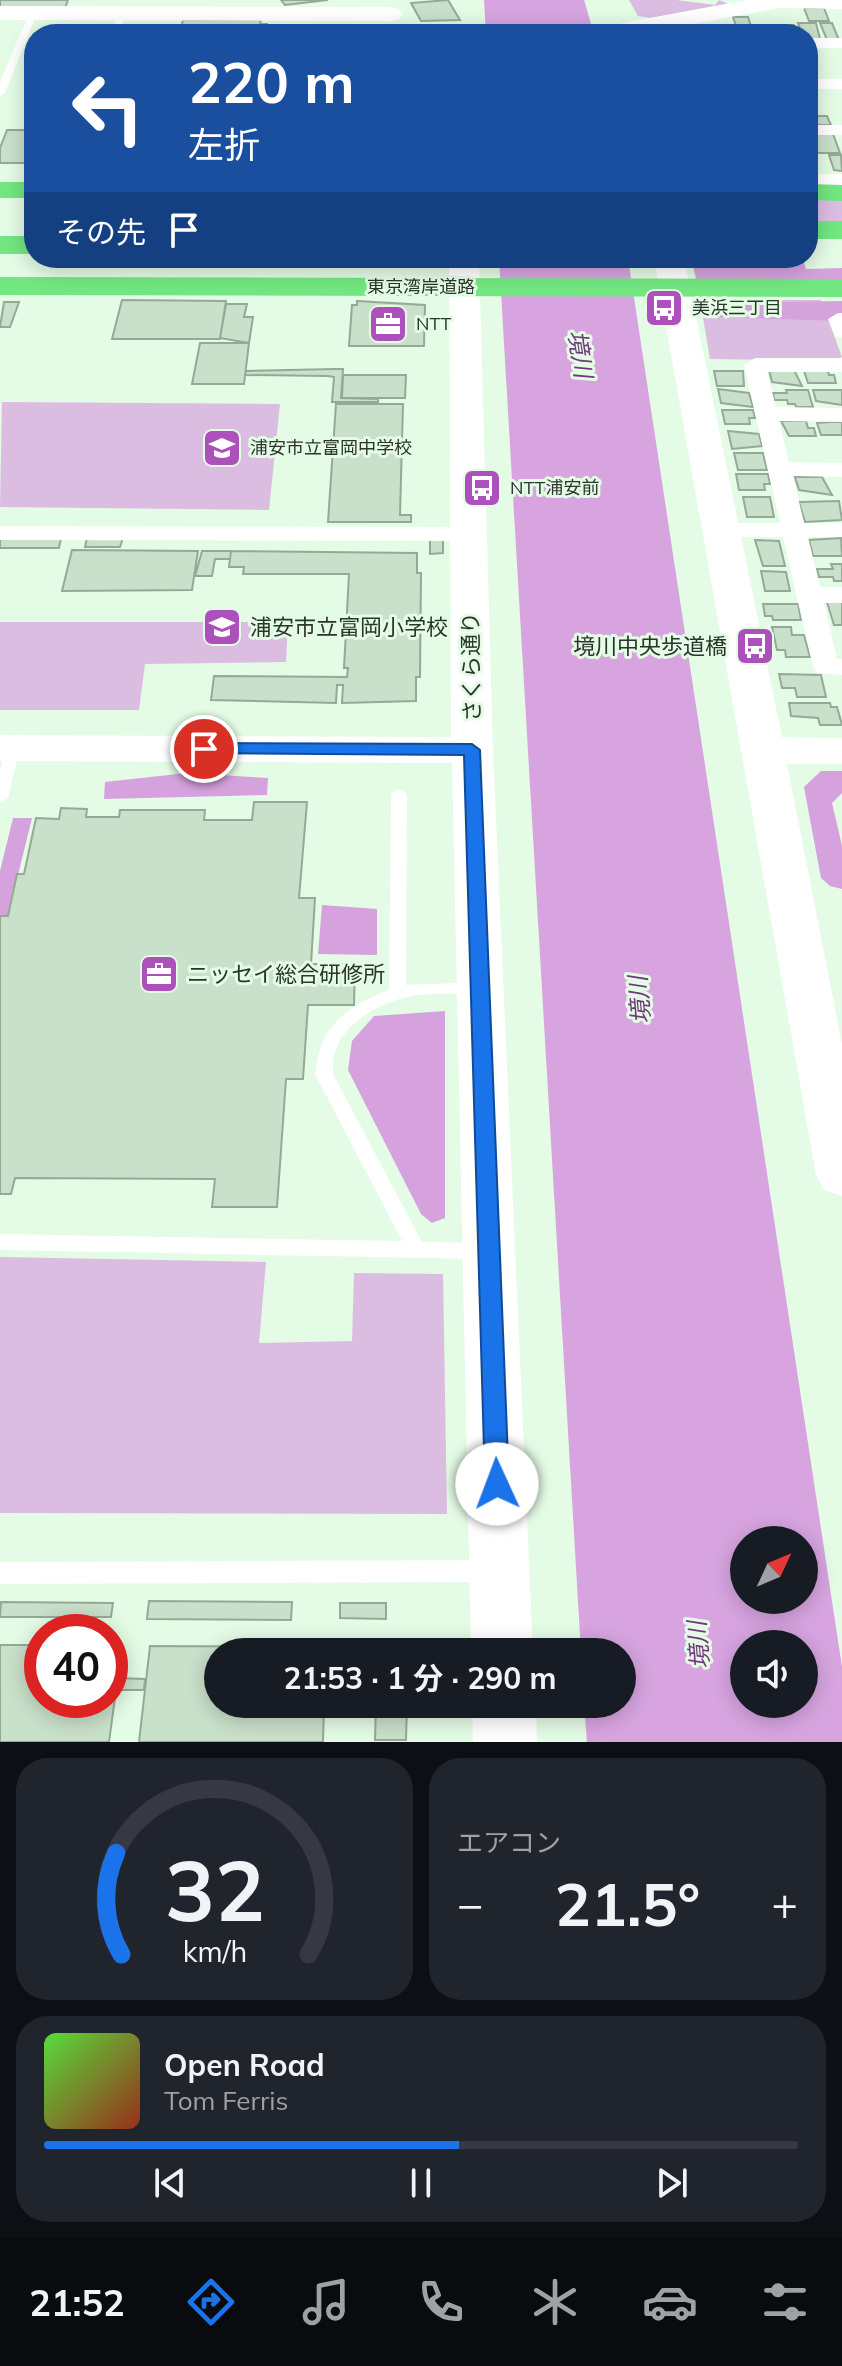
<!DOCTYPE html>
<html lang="ja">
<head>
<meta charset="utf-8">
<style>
	:root { --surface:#171b24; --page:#20242c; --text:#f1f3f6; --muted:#9ea1a6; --line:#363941; --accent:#1a73e8 }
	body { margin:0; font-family:Mulish,"Noto Sans JP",sans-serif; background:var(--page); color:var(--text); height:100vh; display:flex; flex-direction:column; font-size:30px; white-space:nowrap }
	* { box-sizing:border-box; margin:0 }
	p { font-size:26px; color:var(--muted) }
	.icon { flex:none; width:44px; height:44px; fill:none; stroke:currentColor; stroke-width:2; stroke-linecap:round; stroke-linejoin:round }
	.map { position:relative; height:1742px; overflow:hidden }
	.details { display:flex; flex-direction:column; gap:16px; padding:16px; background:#0d0f14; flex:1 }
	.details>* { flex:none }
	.hud { position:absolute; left:24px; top:24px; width:794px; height:244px; border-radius:32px; box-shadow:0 4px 20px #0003; background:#1a4fa0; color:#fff; overflow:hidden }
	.needle { width:52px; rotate:46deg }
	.controls { position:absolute; left:730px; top:1526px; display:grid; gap:16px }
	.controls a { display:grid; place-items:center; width:88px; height:88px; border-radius:50%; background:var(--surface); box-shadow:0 4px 20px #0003; font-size:40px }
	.speed { position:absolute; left:24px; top:1614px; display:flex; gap:16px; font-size:40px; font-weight:700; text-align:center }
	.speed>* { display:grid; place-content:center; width:104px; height:104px; border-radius:50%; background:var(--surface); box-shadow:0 4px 20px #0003; line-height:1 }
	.speed .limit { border:12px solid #d22; background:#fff; color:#111 }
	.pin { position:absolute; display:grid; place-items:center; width:68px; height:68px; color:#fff; margin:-34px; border:4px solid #fff; border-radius:50%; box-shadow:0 2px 8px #0007 }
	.me { position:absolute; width:88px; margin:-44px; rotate:358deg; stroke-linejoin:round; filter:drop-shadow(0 0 6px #0008) }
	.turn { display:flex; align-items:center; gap:28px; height:168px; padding:0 32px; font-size:36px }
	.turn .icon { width:104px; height:104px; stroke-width:2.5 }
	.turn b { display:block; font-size:56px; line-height:68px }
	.then { display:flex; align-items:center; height:76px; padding:0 32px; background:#0003; gap:16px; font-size:30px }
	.big { font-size:60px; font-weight:700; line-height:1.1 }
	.details .widget { flex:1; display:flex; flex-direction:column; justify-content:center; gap:12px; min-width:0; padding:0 28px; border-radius:32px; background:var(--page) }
	.details .dial { align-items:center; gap:0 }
	.dial svg { height:208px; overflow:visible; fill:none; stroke:var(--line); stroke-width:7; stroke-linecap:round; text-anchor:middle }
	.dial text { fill:var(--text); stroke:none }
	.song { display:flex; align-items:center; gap:24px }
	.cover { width:96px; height:96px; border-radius:12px; background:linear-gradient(135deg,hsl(110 70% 55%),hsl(10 70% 35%)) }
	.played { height:8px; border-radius:4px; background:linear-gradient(90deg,var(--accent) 55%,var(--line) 55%) }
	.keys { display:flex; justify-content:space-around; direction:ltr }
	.heat { display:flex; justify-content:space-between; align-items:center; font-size:44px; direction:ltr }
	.details .tiles { flex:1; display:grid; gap:16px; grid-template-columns:1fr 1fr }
	.widget:last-child { grid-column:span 2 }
	.trip { position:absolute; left:204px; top:1638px; width:432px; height:80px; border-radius:40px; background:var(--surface); box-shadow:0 4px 20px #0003; font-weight:700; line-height:80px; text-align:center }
	.tabs { display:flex; height:128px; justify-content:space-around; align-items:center; background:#090b0e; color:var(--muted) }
	.tabs .icon { width:56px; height:56px }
	.tabs .on { color:var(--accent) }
	.tabs b { font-size:36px; color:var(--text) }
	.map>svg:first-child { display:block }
</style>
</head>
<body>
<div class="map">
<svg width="842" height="1742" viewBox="0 0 842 1742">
	<rect width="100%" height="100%" fill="#e4fbe5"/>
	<path fill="#dcbde2" d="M629 0H677L715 5 719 0 728 4 652 18 638 16Z
		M808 198H842V221H808Z
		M700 300H821L842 357 834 361 710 359Z
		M2 402 280 404 269 510 0 507Z
		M0 622H288L286 662 145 664 139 710H0Z
		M0 1257 266 1262 259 1343 352 1341 354 1273 443 1274 447 1514 0 1513Z"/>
	<path fill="#d5a2de" d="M691 258H802L806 269 842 268V281L697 283Z
		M842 301V321L713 317 708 303Z
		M821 771H842V793L832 803 842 846V889L830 886 821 878 804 787Z
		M187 773 268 778 267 795 104 799 105 782Z
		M13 818H32L8 916H0V871Z
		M322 905 377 909V955L318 954Z
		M445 1011V1218L432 1223 421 1214 348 1070 352 1041 374 1016Z"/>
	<path fill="#d7a4e0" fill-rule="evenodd" d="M484 0H584L594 34H486Z
		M499 258H628L842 1667V1742H587L584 1704H622V1652H581ZM744 1540H804V1600H744ZM744 1644H804V1704H744Z"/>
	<path fill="#c9e0ca" stroke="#95aa96" stroke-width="2" d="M0 0H68L65 8H0Z
		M281 0H328L285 5Z
		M448 0 460 20 421 21 411 3Z
		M804 8H824L829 21H809Z
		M733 17H748L751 26H736Z
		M183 20H261L260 24H267V27H259L258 34H218L219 28H181Z
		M798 23H816L820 39H808V34H802Z
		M820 23H832L839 40H827Z
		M80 25H99L96 34H76Z
		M776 25H794L797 34H780Z
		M160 26 163 27 219 28 218 34 210 30 154 29Z
		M297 26 318 28 334 34H277V30Z
		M812 116H827L831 125H815Z
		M7 130H34V163H0V148Z
		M808 134H833L840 153H812Z
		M829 155H841L842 171 834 170Z
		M122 300 226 301 220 339H112Z
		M357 301 425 305 424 346H349L352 305H357Z
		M4 302H19L10 327H0Z
		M226 304H247L244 317H253L249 343 220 338Z
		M200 343H249L244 384H192Z
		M335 369H343L341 398 378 399V402H332L334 377 328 376 245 375 246 371Z
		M769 370H794L802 386 772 382Z
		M714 371H743L744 386H717Z
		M804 371H828L829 375H834L836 383H808Z
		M343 375H406L405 398H342Z
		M718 389 749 393 753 407 721 403Z
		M786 390H808L813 407H796L795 404H788L787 400H774L773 393H787Z
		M813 390H842V405L816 401Z
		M336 404H403L400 515H411V522H328Z
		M722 410H753L755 418H749L750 424H725Z
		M781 421H806L808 428H814L816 436H789Z
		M831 422H842V435H821L817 423Z
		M728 431 759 434 762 446 732 449Z
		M734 453H763L767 470H738Z
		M736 474H768L770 484H764L765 490H739Z
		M795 477H822L832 495 799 490Z
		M743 497H770L774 517H747Z
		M839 501 842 520 805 522 799 502Z
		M0 538H61L59 548H0Z
		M87 538H123L120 547H85Z
		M430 538 443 539V553L430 554Z
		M841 538 842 556H813L809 540Z
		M755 540 779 541 785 566H763Z
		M72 550 198 551 192 590 62 591Z
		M202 551H231L230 559H215L212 576H195Z
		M231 551 417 553V573H421L420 677H416V701L342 703 343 685H337L336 703 211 700 214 676 347 677 348 668H344L349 574H243L244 567H229Z
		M831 564H842V581H834L833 577H819L817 569H833Z
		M761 571 786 572 790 591H765Z
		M827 602H842V625H834Z
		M763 604H798L801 620H773L772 616H765Z
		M772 627H791L792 635H804L810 657H786L785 650H777Z
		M779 674 821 675 826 697H797L795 688H782Z
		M789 703H830L831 707H837L842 725H820L818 718 791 716Z
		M254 802H307L299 898H315L311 964H355L354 1005H308L303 1079H286L277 1207H212L215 1179 15 1178 11 1194H0V916H8L17 874H24L36 818 59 819 61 808 87 809 86 817H119L120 810H205L204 820H252Z
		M149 1601 292 1602 291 1620 147 1619Z
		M1 1602 113 1603 111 1617H0Z
		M340 1603H386V1619L340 1618Z
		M0 1645H42V1700H110V1645H121L117 1678 145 1679 144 1690H116L109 1742H0Z
		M150 1646 327 1647 326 1652H218V1704H324L323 1742H139Z
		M376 1704H407L406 1740H375Z"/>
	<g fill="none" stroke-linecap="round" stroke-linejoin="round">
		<path fill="#fff" fill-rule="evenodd" d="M30 11 37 13 5 93 0 96V82Z
			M119 12 126 14 119 34H111Z
			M13 743 20 748 8 798 0 803V769L6 748Z
			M399 789 407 794 406 985 475 982 481 984 484 988 481 992 475 994C456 995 437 993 418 995 388 999 347 1019 336 1049 333 1057 333 1066 333 1074L422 1242 482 1243 489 1245 492 1251 489 1257 482 1259 0 1250V1234L402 1241 315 1074C319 1027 346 1006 389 990L391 794Z
			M490 1560 498 1563 501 1571 498 1579 490 1582 0 1584V1562Z"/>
		<path fill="#fff" fill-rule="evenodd" d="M760 0H842V9L766 8 760 6Z
			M808 38H842V48H808Z
			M808 79H842V89H808Z
			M808 125H842V135H808Z
			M808 174H842V186H808Z
			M838 313H842V338L835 336 828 319Z
			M755 358H842V372H767L776 407 842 408V422L779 421 789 462 842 463V477L793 476 804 523H842V537H808L820 587H842V603H824L837 659H842V675L817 673 813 667 783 537H722L713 535 710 530 713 525 722 523H780L744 365Z
			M0 526 469 527 478 529 481 534 478 539 469 541 0 540Z"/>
		<path fill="#fff" fill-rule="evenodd" d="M747 0H796L792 5 784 7 639 34H620L616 29 620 24 628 22Z
			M0 6 391 7 399 9 403 14 399 19 391 21 0 20Z
			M449 258H479L493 750 533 1652H471L452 763 0 761V735L451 737Z
			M654 258H684L782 737 842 738V764H787L842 1044V1196L824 1190 816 1175Z
			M472 1704H536L537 1742H473Z"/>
		<path fill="#72e681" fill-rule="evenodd" d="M0 182H34V198H0Z
			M808 184 842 185V201L808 200Z
			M808 221H842V239H808Z
			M0 236H34V254H0Z
			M0 277 842 279V297L0 295Z"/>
	</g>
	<path fill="#1a73e8" stroke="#114b97" stroke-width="2" d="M204 743 472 744 480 750 509 1484 506 1492 497 1495 489 1492 485 1484 464 755 198 753 196 749Z"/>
	<defs>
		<symbol id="bus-square" viewBox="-11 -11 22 22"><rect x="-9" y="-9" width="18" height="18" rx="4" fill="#ac51bc" stroke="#e4fbe5"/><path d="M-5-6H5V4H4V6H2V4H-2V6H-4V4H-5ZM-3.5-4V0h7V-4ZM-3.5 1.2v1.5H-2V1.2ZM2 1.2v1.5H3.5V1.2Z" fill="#fff"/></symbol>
		<symbol id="office-square" viewBox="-11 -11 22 22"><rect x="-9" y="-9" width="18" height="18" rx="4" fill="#ac51bc" stroke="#e4fbe5"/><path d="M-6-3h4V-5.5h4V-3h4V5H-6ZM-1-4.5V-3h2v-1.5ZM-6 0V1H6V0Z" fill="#fff"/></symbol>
		<symbol id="school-square" viewBox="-11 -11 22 22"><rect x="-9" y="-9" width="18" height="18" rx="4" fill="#ac51bc" stroke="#e4fbe5"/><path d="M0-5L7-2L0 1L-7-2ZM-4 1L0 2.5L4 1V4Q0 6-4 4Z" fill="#fff"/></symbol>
	</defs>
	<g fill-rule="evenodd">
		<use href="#bus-square" x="642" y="286" width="44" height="44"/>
		<use href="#office-square" x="366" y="302" width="44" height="44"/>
		<use href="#school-square" x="200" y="426" width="44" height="44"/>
		<use href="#bus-square" x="460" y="466" width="44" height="44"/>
		<use href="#school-square" x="200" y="605" width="44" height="44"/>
		<use href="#bus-square" x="733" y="624" width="44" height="44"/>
		<use href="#office-square" x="137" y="952" width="44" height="44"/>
	</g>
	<g text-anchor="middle" stroke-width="6" stroke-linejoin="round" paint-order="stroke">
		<g font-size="18" fill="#2c352d" stroke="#e4fbe5">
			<text x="421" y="293">東京湾岸道路</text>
		</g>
		<g font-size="18" fill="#2c352d" stroke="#e4fbe5" text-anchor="start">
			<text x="692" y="314">美浜三丁目</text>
			<text x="416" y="330">NTT</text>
			<text x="250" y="454">浦安市立富岡中学校</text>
			<text x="510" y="494">NTT浦安前</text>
		</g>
		<g font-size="22" fill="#2c352d" stroke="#e4fbe5" text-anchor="start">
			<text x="250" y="635">浦安市立富岡小学校</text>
			<text x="727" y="654" text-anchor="end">境川中央歩道橋</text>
			<text x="187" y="982">ニッセイ総合研修所</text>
		</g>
		<g font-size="22" fill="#2c352d" stroke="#e4fbe5">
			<text transform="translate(471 667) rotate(-91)" y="8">さくら通り</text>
		</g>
		<g font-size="24" font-style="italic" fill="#74377f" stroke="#e4fbe5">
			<text transform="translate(580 354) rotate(81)" y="8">境川</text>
			<text transform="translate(640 1000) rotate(-95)" y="8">境川</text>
			<text transform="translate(699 1645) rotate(-95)" y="8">境川</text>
		</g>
	</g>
</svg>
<div class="controls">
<a><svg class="needle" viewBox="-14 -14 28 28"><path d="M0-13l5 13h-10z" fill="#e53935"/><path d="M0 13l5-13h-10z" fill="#9ea1a6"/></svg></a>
<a><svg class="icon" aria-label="sound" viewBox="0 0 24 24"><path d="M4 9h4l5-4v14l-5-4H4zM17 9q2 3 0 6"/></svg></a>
</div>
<div class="speed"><div class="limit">40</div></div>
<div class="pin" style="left:204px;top:749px;background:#d93025"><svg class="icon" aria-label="arrive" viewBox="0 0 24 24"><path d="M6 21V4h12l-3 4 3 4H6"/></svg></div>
<svg class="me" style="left:497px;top:1484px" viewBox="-20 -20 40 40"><circle r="19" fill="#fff"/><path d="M0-13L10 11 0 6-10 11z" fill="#1a73e8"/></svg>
<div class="trip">21:53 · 1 分 · 290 m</div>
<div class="hud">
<div class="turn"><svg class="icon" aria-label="left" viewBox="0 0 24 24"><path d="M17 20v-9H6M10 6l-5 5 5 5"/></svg><div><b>220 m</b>左折</div></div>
<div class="then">その先<svg class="icon" aria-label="arrive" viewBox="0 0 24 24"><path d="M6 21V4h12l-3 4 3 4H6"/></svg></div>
</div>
</div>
<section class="details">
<div class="tiles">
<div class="widget dial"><svg viewBox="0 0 100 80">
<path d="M14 69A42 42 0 1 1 86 69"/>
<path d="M14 69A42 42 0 0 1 12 30" stroke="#1a73e8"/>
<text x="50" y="56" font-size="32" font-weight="700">32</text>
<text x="50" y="72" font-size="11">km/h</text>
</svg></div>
<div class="widget"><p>エアコン</p>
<div class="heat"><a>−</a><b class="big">21.5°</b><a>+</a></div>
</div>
<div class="widget">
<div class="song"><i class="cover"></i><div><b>Open Road</b><p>Tom Ferris</p></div></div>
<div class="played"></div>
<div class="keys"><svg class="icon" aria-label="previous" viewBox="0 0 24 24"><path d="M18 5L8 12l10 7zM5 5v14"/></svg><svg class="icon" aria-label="pause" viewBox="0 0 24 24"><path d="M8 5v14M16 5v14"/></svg><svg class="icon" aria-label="next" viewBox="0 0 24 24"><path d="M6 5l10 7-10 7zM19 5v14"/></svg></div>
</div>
</div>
</section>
<nav class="tabs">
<b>21:52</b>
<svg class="icon on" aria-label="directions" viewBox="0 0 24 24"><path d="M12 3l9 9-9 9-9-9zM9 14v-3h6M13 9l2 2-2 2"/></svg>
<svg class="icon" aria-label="music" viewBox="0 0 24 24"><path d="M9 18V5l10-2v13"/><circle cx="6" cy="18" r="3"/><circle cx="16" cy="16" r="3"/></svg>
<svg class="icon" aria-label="phone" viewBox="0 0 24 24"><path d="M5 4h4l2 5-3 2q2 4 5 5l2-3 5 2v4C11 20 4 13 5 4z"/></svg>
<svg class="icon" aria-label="climate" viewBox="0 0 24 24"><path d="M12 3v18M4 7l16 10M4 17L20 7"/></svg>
<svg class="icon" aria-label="car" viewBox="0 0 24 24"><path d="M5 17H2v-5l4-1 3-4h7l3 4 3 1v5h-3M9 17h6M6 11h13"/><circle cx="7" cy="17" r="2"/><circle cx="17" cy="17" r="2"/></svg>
<svg class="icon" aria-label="filters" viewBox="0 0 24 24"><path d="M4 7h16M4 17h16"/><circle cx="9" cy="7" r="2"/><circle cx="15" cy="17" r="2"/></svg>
</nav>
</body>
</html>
